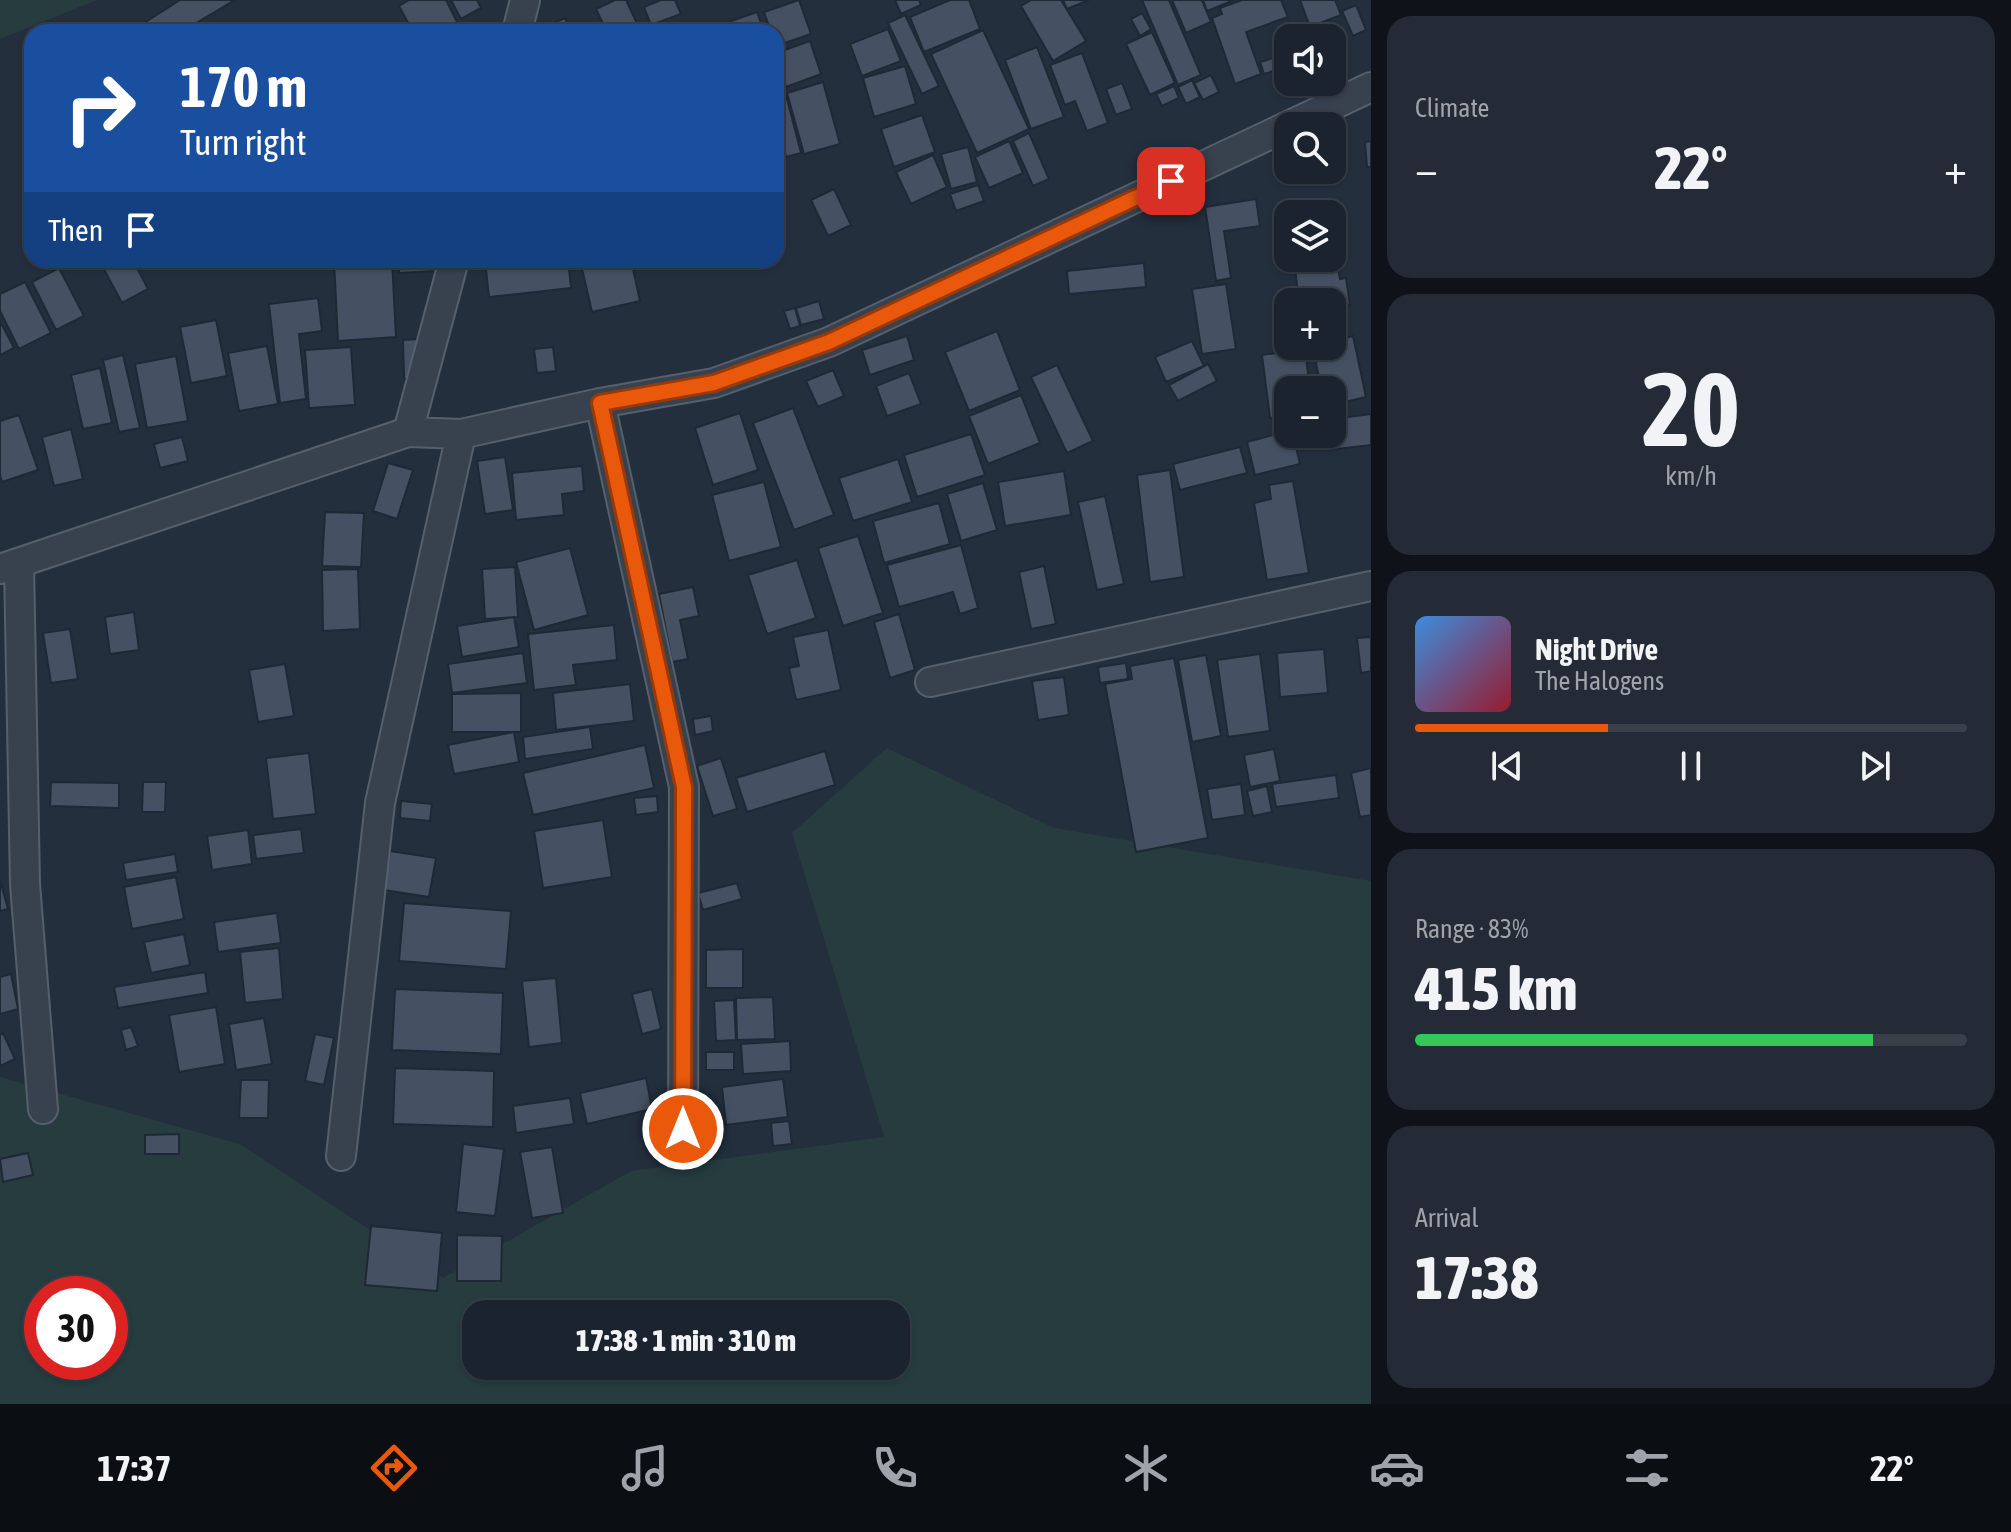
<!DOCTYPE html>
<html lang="en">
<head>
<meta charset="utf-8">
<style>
	:root { --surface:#1b232e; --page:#242b36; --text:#f1f3f6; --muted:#a0a4aa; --line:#39404a; --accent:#ea580c }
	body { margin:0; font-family:"Asap Condensed",sans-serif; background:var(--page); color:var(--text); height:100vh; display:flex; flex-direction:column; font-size:30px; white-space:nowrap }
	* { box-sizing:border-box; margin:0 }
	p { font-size:26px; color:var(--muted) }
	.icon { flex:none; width:44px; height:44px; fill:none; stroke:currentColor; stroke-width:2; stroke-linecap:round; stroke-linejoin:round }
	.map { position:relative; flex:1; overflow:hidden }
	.side { display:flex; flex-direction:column; gap:16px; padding:16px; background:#0f1319; width:640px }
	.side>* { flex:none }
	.top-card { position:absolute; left:24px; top:24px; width:760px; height:244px; border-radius:24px; box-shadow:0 2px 6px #0004,0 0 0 2px var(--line); background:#1a4fa0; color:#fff; overflow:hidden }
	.buttons { position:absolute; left:1274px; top:24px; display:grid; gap:16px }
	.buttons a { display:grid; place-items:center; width:72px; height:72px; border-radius:16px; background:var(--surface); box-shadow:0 2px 6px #0004,0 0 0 2px var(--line); font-size:40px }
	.speed { position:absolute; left:24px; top:1276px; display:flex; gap:16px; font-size:40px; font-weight:700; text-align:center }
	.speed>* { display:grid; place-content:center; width:104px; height:104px; border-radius:50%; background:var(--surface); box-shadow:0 2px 6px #0004,0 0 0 2px var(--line); line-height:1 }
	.speed .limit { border:12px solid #d22; background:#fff; color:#111 }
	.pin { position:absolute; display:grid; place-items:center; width:68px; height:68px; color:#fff; margin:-34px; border-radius:16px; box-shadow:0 4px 12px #0006 }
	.me { position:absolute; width:88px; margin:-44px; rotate:0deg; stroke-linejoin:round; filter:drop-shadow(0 0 6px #0008) }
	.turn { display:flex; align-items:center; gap:28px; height:168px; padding:0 24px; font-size:36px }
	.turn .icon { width:104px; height:104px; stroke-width:2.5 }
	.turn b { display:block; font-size:56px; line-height:68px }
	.then { display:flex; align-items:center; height:76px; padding:0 24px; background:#0003; gap:16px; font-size:30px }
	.big { font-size:60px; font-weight:800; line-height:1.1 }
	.side .widget { flex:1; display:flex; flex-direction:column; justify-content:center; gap:12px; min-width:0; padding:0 28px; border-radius:24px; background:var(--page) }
	.side .dial { align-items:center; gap:0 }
	.dial b { font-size:104px; line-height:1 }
	.song { display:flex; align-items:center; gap:24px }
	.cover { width:96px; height:96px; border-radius:12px; background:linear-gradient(135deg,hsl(210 70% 55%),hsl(350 70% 35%)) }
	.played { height:8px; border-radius:4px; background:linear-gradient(90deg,var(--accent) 35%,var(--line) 35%) }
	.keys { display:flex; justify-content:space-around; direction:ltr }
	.heat { display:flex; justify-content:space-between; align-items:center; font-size:44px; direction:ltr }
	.charge { height:12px; border-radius:6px; background:linear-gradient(90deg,#34c759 83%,var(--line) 0) }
	.trip { position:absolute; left:462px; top:1300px; width:448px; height:80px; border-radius:24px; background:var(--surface); box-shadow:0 2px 6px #0004,0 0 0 2px var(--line); font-weight:800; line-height:80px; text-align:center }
	.tab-bar { display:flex; height:128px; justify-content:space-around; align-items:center; background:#0b0e12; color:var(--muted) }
	.tab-bar .icon { width:56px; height:56px }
	.tab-bar .active { color:var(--accent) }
	.tab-bar b { font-size:36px; color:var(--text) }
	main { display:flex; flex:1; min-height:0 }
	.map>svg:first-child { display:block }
</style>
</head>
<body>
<main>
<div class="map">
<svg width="1371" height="1404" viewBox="0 0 1371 1404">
	<rect width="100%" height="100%" fill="#242f3e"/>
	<path fill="#263c3f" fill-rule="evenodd" d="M0 0H97L0 39Z
		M887 748 1054 828 1371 881V1404H0V1077L240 1144 443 1278 631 1171 884 1137 792 833ZM42 1294H110V1362H42ZM476 1314H896V1366H476Z"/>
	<path fill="#455162" stroke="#1f2835" stroke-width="2" d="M180 0H235L181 32H130Z
		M409 0H446L462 32H413L399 6Z
		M451 0H477L481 8 461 19Z
		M615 0H626L641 32H607L596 9Z
		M661 0H675L681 14 651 25 644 7Z
		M799 0 811 34 776 46V32H771L764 12Z
		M895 0H919L921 5 901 14Z
		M950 0H969L980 29 924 52 910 17Z
		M1031 0H1061L1086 41 1053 61 1021 6Z
		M1063 0H1089L1067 9Z
		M1142 0H1169L1201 75 1178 85Z
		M1172 0H1202L1211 22 1186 33Z
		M1203 0H1231L1232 1 1207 11Z
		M1242 0H1281L1288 17 1246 32 1261 74 1235 84 1212 18 1222 14 1220 8Z
		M1300 0H1335L1341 15 1310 27Z
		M1356 5 1366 30 1353 36 1342 11Z
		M757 12 764 32H734L731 21Z
		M1142 13 1151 29 1140 36 1131 19Z
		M905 15 939 86 922 94 888 23Z
		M565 18 571 32H546L544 27Z
		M888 29 901 61 862 76 850 44Z
		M983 30 1029 129 977 153 931 54Z
		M1152 32 1175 83 1150 95 1126 44Z
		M810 41 821 74 786 87 776 53Z
		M1037 47 1064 117 1031 129 1005 60Z
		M1082 53 1108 123 1087 131 1075 101 1065 105 1050 65Z
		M1280 56 1283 68 1264 74 1260 62Z
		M905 66 916 104 874 117 863 78Z
		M1211 75 1219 92 1203 100 1194 83Z
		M1192 80 1200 97 1186 104 1178 87Z
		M823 82 840 144 804 154 787 93Z
		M1122 83 1132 109 1116 115 1106 89Z
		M1174 86 1179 98 1162 106 1156 94Z
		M786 95 801 153 786 157 776 119V97Z
		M922 115 935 152 894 167 881 129Z
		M776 131 783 161 776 162Z
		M1029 133 1049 179 1033 186 1013 141Z
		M1009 141 1023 173 989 188 975 157Z
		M1288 141V170H1316L1283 182 1270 147Z
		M1371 141V167H1367L1365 142Z
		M968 147 977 182 951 189 941 154Z
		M933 155 947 187 911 204 896 172Z
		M978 185 984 201 956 211 950 194Z
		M834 189 851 225 828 236 811 200Z
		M1256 199 1260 226 1224 231 1231 278 1216 281 1205 207Z
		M1322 201 1325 214 1332 212 1338 236 1332 237V214H1288V245L1280 211Z
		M99 260H133L148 289 122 303Z
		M334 260H392L396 337 338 341Z
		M399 260H436V271L399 273Z
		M485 260H568L571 288 489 297Z
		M580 260H631L640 301 592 312Z
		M1337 262 1340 279 1346 278 1350 305 1344 306 1346 322 1332 324V302H1299L1295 268Z
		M1144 263 1146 287 1069 294 1067 271Z
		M59 268 84 316 56 330 32 282Z
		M25 282 51 333 19 349 0 311V294Z
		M1226 284 1236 349 1202 354 1192 289Z
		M318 298 322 331 299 334 306 399 280 403 269 304Z
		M819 301 824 319 801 325 796 308Z
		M795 308 800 326 790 329 784 311Z
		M216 320 227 376 191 383 180 327Z
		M0 321 14 348 0 355Z
		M997 331 1020 390 969 411 945 352Z
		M907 336 914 360 870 375 862 350Z
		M1353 336 1366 397 1332 405V390H1322L1312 346H1332V341Z
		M417 339 418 378 404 379 403 340Z
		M1192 341 1204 366 1166 382 1155 357Z
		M267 346 278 404 239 411 228 353Z
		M351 347 355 405 309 408 305 350Z
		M553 347 556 371 537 373 534 349Z
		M1305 349 1310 390H1288V415L1270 418 1262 355Z
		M123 355 140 428 119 432 103 360Z
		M176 356 188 421 147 428 135 364Z
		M1208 364 1217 381 1178 401 1169 385Z
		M1057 365 1093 441 1067 453 1031 377Z
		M100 368 112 423 83 429 71 375Z
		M833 370 844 396 818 407 806 381Z
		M909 373 921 404 887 416 876 386Z
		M1021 395 1040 443 988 464 969 416Z
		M793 408 834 515 794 530 753 423Z
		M740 413 758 470 713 485 695 428Z
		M1371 414V445L1328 450 1325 434H1332V419Z
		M19 415 38 470 2 482 0 475V421Z
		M71 429 83 479 54 486 42 437Z
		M1288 431V434H1293L1300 464 1255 475 1247 442Z
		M971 434 985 475 917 497 904 455Z
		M182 437 188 461 160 468 154 444Z
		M1240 447 1247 473 1180 490 1173 464Z
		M505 457 513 510 485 514 477 461Z
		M898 459 912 502 853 521 839 478Z
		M388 463 413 470 397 519 373 511Z
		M582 466 584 491 562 494 564 515 516 520 512 473Z
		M1170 470 1184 577 1150 582 1137 475Z
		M1064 471 1071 515 1005 526 998 482Z
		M1293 481 1309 573 1267 580 1254 503 1271 499 1269 485Z
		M764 482 781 547 729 561 712 495Z
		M983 483 997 530 961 541 947 494Z
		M1105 496 1124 584 1097 590 1078 502Z
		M939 503 950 544 884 563 873 521Z
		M325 512 364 513 361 567 322 566Z
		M858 536 883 613 843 626 818 548Z
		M961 545 978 608 960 614 953 592 899 607 887 565Z
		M570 548 588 615 534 630 516 562Z
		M797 560 816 618 767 634 748 575Z
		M1044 566 1056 624 1031 629 1019 572Z
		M515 567 518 617 485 619 482 569Z
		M358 569 360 629 323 631 322 570Z
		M693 587 699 616 680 620 688 659 672 662 659 594Z
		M134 612 139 650 110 654 105 617Z
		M899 614 915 670 890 678 874 622Z
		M514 617 519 647 462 657 457 626Z
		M614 625 617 660 573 665 576 685 534 690 528 634Z
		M70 629 78 679 51 683 43 633Z
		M828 630 841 690 796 700 789 668 799 666 793 637Z
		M1371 637V671L1361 673 1357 638Z
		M1324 649 1328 693 1280 697 1277 653Z
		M523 653 527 683 452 693 448 664Z
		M1260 654 1270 731 1228 737 1217 660Z
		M1206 655 1221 736 1192 742 1178 660Z
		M1174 658 1208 838 1136 852 1105 684 1132 679 1130 666Z
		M1126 663 1128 679 1100 683 1098 667Z
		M285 664 294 716 258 722 249 670Z
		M1064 677 1069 715 1038 720 1032 681Z
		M630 684 634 721 556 730 553 693Z
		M521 693V732H452V694Z
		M711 716 713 731 695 735 693 719Z
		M590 727 593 749 525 759 523 737Z
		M514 732 519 762 454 774 448 745Z
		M645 745 654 788 533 815 523 773Z
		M1274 749 1280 781 1250 787 1244 755Z
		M825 751 835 785 747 812 736 778Z
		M309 753 316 814 273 819 266 758Z
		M721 758 737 809 713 816 697 766Z
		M1371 768V815L1360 817 1351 773Z
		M1336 775 1339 798 1276 807 1272 784Z
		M51 782 119 783V808L50 806Z
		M143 782H166L165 812H142Z
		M1241 784 1245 815 1212 820 1207 789Z
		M1267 786 1272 812 1253 816 1247 791Z
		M657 796 658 812 636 815 634 798Z
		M401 801 432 804 430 821 400 818Z
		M603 820 612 877 543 888 534 831Z
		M301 829 304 853 256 859 253 835Z
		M248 830 252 864 212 870 207 836Z
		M390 851 436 858 429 897 384 890Z
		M175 854 178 872 126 880 123 863Z
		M176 877 184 919 132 929 124 887Z
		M0 880 8 909 0 911Z
		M737 883 742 899 703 910 698 893Z
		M404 903 511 911 506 969 399 961Z
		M277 913 281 943 218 952 214 922Z
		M184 934 190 965 151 973 144 942Z
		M279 948 283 999 245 1003 240 952Z
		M743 949V988H706V950Z
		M205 972 208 993 118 1008 114 987Z
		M11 974 18 1009 0 1014V977Z
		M556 978 562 1043 529 1047 522 981Z
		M395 989 503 993 501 1054 392 1050Z
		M652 989 661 1029 642 1034 632 994Z
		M773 997 775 1039 737 1040 736 998Z
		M734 1000 736 1040 716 1041 714 1001Z
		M216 1007 225 1064 179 1072 169 1015Z
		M264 1018 272 1064 236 1070 229 1024Z
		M131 1027 138 1046 126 1050 121 1030Z
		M3 1033 15 1059 0 1066V1035Z
		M315 1034 334 1038 324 1085 305 1081Z
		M790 1041 791 1071 743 1074 741 1044Z
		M706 1052H734V1070H706Z
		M395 1068 494 1071 493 1127 393 1124Z
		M646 1078 652 1109 587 1124 580 1093Z
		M783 1079 788 1117 726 1125 722 1087Z
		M241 1080H269L268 1118H239Z
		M570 1098 574 1124 516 1133 513 1106Z
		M789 1121 792 1144 773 1146 771 1123Z
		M179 1134V1154H145V1135Z
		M463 1144 504 1149 495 1216 456 1212Z
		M552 1147 563 1213 532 1218 520 1152Z
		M28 1153 33 1175 3 1182 0 1159Z
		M371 1226 442 1233 437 1291 365 1285Z
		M457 1235 502 1236 501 1281H457Z"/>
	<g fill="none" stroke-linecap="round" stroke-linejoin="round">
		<defs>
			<path id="minor" d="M517 32 525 0
				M600 403 684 787 683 1129
				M408 432 454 260
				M19 564 25 884 43 1109
				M0 569 408 432 461 434 600 403 714 383 829 342 1371 87
				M930 682 1371 586
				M341 1156 380 803 461 434"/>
		</defs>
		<use href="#minor" stroke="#565f6c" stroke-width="32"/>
		<use href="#minor" stroke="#38414e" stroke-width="28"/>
	</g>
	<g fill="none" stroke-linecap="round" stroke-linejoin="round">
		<defs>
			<path id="route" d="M683 1129 684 787 600 403 714 383 829 342 1171 181"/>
		</defs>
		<use href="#route" stroke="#983908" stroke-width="20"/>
		<use href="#route" stroke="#ea580c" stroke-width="14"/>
	</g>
</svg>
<div class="buttons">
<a><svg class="icon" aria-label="sound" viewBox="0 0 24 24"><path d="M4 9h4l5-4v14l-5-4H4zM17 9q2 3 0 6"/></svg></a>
<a><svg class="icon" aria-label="search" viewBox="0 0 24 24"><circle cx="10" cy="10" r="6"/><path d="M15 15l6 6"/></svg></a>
<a><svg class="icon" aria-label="layers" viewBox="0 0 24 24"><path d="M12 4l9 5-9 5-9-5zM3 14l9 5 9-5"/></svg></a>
<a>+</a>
<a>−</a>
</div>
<div class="speed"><div class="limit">30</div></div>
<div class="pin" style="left:1171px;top:181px;background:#d93025"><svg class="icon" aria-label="arrive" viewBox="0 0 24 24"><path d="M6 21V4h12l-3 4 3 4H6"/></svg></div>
<svg class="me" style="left:683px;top:1129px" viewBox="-20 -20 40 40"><circle r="17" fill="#ea580c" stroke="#fff" stroke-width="3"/><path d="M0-11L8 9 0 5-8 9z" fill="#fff"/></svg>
<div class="trip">17:38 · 1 min · 310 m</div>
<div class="top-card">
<div class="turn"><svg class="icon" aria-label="right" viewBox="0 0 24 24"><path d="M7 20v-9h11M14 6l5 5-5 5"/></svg><div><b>170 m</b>Turn right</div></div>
<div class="then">Then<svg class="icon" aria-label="arrive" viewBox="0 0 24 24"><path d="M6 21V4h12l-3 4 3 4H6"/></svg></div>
</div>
</div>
<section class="side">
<div class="widget"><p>Climate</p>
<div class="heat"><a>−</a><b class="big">22°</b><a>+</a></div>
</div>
<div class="widget dial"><b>20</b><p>km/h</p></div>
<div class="widget">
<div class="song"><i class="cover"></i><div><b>Night Drive</b><p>The Halogens</p></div></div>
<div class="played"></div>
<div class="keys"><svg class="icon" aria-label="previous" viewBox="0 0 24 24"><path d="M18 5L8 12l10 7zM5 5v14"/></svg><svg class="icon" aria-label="pause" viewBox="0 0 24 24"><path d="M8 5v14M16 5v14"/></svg><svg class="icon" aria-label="next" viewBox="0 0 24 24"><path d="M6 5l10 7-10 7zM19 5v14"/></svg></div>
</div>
<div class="widget"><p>Range · 83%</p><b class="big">415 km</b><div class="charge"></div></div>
<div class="widget"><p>Arrival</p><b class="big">17:38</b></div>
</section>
</main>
<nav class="tab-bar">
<b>17:37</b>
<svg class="icon active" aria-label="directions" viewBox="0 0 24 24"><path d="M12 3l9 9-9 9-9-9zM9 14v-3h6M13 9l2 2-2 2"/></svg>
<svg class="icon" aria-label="music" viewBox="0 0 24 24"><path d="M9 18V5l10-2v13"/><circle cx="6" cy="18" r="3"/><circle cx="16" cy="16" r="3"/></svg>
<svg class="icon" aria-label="phone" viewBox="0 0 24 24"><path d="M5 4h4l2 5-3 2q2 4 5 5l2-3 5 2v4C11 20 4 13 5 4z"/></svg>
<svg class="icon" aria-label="climate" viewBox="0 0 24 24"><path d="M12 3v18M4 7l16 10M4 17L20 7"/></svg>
<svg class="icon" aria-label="car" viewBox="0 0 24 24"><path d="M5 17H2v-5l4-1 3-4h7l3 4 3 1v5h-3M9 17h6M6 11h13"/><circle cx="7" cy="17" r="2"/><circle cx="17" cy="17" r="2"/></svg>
<svg class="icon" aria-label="filters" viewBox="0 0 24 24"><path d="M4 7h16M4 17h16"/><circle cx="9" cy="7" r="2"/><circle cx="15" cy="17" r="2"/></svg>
<b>22°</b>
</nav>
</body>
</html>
